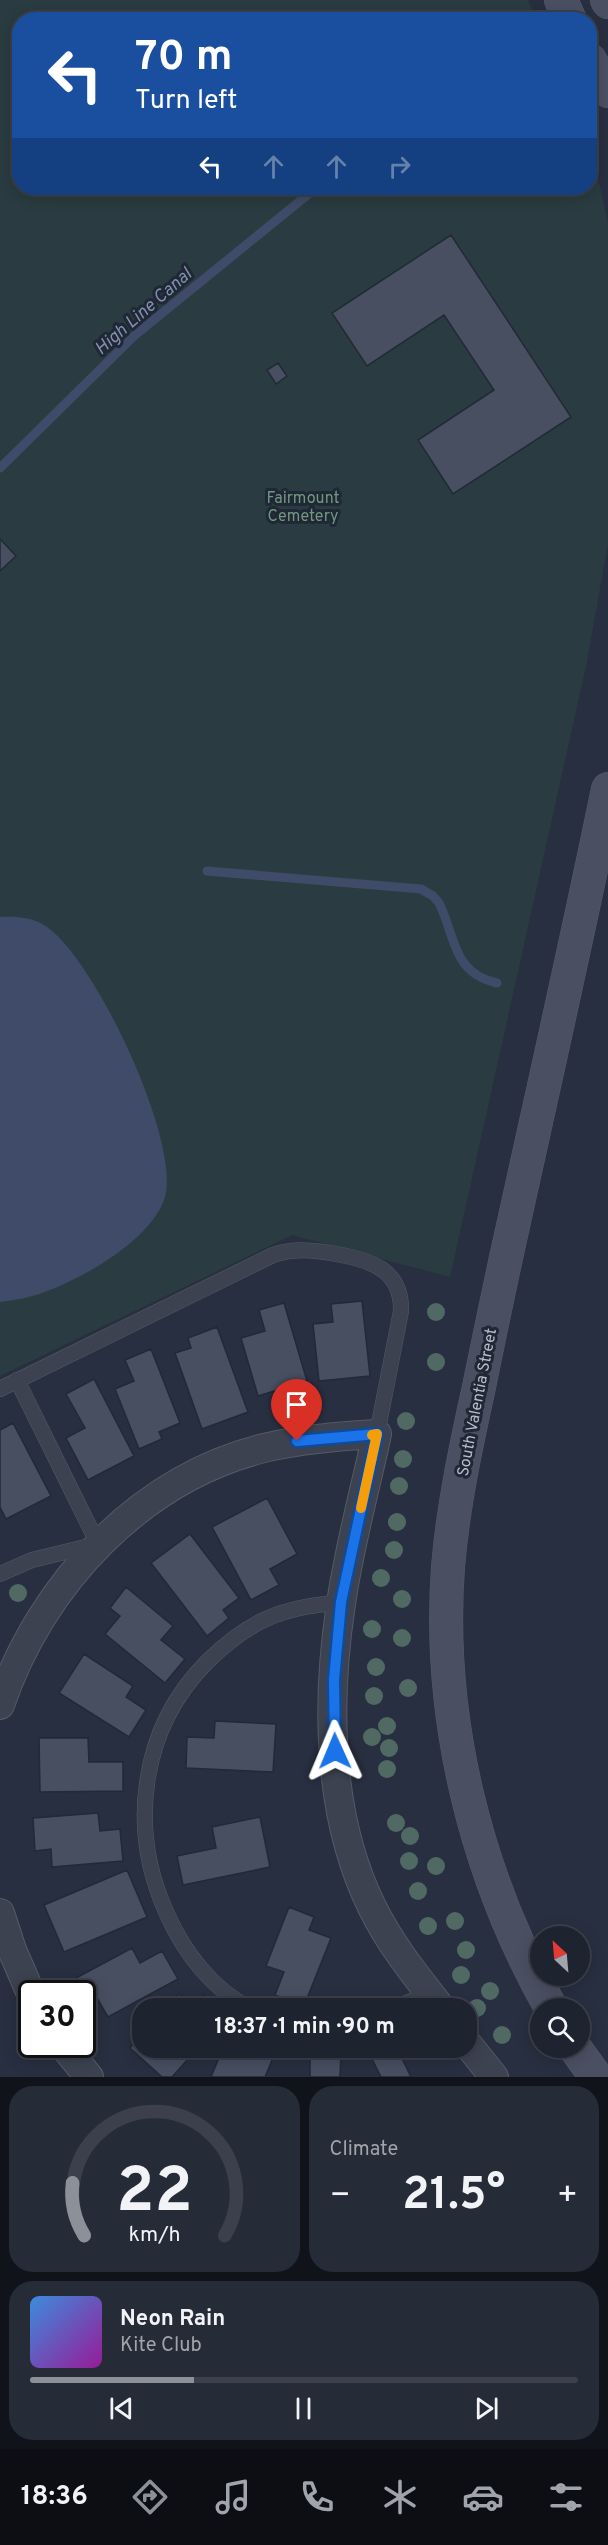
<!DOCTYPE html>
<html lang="en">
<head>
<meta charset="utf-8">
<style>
	:root { --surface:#1e2330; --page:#262b38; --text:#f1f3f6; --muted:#a1a4ab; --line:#3c404c; --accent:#8c9099 }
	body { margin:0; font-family:Overpass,sans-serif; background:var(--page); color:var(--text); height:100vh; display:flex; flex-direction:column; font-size:22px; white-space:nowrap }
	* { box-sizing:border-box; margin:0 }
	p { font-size:20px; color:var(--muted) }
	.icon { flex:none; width:33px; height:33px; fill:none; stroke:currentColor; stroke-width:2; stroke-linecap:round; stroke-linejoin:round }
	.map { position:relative; height:2077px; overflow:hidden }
	.sheet { display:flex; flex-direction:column; gap:9px; padding:9px; background:#10131a; flex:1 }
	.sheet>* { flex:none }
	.top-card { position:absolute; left:12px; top:12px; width:585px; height:183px; border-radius:24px; box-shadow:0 3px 15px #0003,0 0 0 2px var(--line); background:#1a4fa0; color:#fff; overflow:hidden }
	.needle { width:39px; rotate:334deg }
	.controls { position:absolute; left:530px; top:1926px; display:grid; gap:12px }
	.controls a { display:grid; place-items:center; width:60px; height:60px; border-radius:50%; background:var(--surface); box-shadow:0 3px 15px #0003,0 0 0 2px var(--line); font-size:30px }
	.speed { position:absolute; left:18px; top:1980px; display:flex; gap:12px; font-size:30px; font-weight:700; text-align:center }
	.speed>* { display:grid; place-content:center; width:78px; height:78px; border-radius:50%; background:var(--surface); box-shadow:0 3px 15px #0003,0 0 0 2px var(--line); line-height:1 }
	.speed .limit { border:3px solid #111; border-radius:9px; background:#fff; color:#111 }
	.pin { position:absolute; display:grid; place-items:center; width:51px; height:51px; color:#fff; margin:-62px -26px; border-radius:50% 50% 50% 0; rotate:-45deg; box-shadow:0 0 6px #0007 }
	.pin .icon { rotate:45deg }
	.me { position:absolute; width:66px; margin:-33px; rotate:359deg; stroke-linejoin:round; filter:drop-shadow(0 0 4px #0008) }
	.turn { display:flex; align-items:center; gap:21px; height:126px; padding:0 24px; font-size:27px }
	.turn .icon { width:78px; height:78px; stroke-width:2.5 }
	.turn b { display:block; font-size:42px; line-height:51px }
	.lanes { display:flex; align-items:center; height:57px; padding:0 24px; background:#0003; justify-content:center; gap:30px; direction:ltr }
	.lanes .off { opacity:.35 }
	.big { font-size:45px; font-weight:700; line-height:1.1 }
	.sheet .card { flex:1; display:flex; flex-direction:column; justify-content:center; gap:9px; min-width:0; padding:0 21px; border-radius:24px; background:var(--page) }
	.sheet .dial { align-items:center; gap:0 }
	.dial svg { height:156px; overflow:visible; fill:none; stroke:var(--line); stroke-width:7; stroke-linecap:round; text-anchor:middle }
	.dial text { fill:var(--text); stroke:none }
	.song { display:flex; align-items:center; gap:18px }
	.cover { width:72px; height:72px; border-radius:9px; background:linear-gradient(135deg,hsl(210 70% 55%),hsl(300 70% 35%)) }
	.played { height:6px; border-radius:3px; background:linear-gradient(90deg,var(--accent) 30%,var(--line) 30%) }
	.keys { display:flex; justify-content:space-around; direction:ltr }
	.heat { display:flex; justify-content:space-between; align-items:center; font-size:33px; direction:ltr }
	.sheet .tiles { flex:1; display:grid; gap:9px; grid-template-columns:1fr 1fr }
	.card:last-child { grid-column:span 2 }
	.trip { position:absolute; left:132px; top:1998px; width:345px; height:60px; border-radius:24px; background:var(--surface); box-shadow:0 3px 15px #0003,0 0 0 2px var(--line); font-weight:700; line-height:60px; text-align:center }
	.menu { display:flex; height:96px; justify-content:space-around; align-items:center; background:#0c0e13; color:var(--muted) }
	.menu .icon { width:42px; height:42px }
	.menu .current { color:var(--accent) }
	.menu b { font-size:27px; color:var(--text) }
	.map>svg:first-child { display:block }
</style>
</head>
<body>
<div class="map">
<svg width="608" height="2077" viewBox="0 0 608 2077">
	<rect width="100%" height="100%" fill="#282f40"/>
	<path fill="#2a3c41" d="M0 0H528L536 19 20 20V188H590V148L594 160 608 223V544L586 666 450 1277 292 1235 0 1376Z"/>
	<path fill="#3f4b68" d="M0 917C15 916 31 917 44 925 93 954 184 1146 164 1200 148 1243 77 1282 36 1295 24 1299 12 1300 0 1302Z"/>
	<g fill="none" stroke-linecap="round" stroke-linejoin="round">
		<path stroke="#3f4b68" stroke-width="9" d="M0 468 134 336 316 188
			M207 871 421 889 433 896 439 903C456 937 452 973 497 983"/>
	</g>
	<path fill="#474f61" stroke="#222937" stroke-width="1.5" d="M451 235 571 417 453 494 418 440 494 390 444 315 367 366 332 313Z
		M278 363 287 376 276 384 267 370Z
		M0 539 16 556 0 571Z
		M362 1301 370 1376 319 1381 313 1324 333 1322 331 1304Z
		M284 1303 307 1381 258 1396 241 1338 265 1331 259 1310Z
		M217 1327 248 1412 202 1429 175 1353 191 1348 188 1338Z
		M151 1349 180 1423 159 1432 162 1439 139 1449 115 1389 134 1381 125 1360Z
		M94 1379 134 1456 88 1480 66 1438 85 1428 66 1394Z
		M13 1423 51 1496 6 1519 0 1507V1430Z
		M267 1498 297 1554 270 1569 279 1585 251 1600 212 1527Z
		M190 1534 239 1598 223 1610 229 1618 207 1636 151 1563Z
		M126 1587 173 1626 161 1640 185 1659 165 1683 105 1634 120 1616 110 1608Z
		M84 1654 133 1686 126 1697 146 1710 129 1737 59 1693Z
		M215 1721 276 1724 273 1772 186 1768 187 1737 214 1738Z
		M39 1738H88L89 1762H123V1791L40 1792Z
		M98 1813 100 1831 120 1829 123 1861 52 1867 51 1849 35 1851 33 1818Z
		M260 1817 270 1867 183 1885 177 1856 216 1848 212 1827Z
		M127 1870 147 1917 64 1952 44 1905Z
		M289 1907 314 1917 309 1930 331 1938 304 2006 275 1995 284 1972 266 1966Z
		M132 1948 140 1963 162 1951 178 1979 108 2017 97 1998 89 2003 76 1978Z
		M179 1994 192 2006 203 1994 219 2008H165Z
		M142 2034V2048H198L172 2077H162L130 2048Z
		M223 2048H277L265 2077H211Z
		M391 2048H397L411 2077H381L371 2057Z
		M310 2052H341L340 2077H310Z"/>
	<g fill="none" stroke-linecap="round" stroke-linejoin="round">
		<defs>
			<path id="lane" d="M0 1389 273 1255C295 1248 314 1250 336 1254 371 1260 402 1270 401 1311L377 1434
				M0 1574 32 1560 98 1544 17 1380
				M249 2008C212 1989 184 1952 167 1914 128 1829 140 1729 207 1662 224 1645 244 1629 266 1619 290 1608 315 1605 341 1602
				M394 2008 429 1994"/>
			<path id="street" d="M0 1705C41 1584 141 1477 268 1447 304 1439 340 1436 377 1434 365 1490 349 1547 341 1604 326 1702 327 1816 372 1907 390 1944 416 1976 441 2008
				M0 1913 12 1950 32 1996
				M466 2042 494 2077
				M62 2044 89 2077"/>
			<path id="secondary" d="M561 0 570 20
				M607 0 608 2
				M590 60 608 91
				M551 2008C476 1876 437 1719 448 1567 453 1506 466 1446 479 1387 490 1333 501 1280 513 1226 545 1081 578 935 608 789
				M575 2048 596 2077"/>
		</defs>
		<use href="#lane" stroke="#545a67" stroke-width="16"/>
		<use href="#street" stroke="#545a67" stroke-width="30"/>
		<use href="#secondary" stroke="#545a67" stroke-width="34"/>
		<use href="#lane" stroke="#3c4250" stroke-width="15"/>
		<use href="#street" stroke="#3c4250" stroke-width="28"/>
		<use href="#secondary" stroke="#4a5062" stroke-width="33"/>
	</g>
	<g fill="#506963">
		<circle cx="436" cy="1312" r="9"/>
		<circle cx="436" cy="1362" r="9"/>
		<circle cx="406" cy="1421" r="9"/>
		<circle cx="403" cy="1459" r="9"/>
		<circle cx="399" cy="1486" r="9"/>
		<circle cx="397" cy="1522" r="9"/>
		<circle cx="394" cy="1550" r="9"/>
		<circle cx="381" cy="1578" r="9"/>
		<circle cx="18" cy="1593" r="9"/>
		<circle cx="402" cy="1599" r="9"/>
		<circle cx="372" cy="1629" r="9"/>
		<circle cx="402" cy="1638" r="9"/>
		<circle cx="376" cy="1667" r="9"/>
		<circle cx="408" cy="1688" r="9"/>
		<circle cx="374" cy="1696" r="9"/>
		<circle cx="387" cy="1726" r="9"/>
		<circle cx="372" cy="1737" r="9"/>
		<circle cx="389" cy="1748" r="9"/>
		<circle cx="387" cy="1769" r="9"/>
		<circle cx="396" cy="1823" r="9"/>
		<circle cx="410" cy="1836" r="9"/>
		<circle cx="409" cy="1861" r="9"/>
		<circle cx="436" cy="1866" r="9"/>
		<circle cx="418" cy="1891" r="9"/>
		<circle cx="455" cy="1921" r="9"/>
		<circle cx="428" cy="1926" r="9"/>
		<circle cx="466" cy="1950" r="9"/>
		<circle cx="461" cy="1975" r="9"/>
		<circle cx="490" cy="1991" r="9"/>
		<circle cx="477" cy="2008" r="9"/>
		<circle cx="502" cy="2035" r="9"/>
	</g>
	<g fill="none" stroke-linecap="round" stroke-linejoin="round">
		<defs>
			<path id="route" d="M297 1441 377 1434 341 1602 334 1680 335 1751"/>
		</defs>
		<use href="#route" stroke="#114b97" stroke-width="15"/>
		<use href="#route" stroke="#1a73e8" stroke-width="10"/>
		<path stroke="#f59e0b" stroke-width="10" d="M361 1508 377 1434 372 1435"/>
	</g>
	<g text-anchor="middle" stroke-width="6" stroke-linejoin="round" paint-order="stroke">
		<g font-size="16" fill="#71997f" stroke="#202735">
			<text x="303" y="503">Fairmount<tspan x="303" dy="18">Cemetery</tspan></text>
		</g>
		<g font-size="16" fill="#b8bdca" stroke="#202735">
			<text transform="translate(476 1402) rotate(-79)" y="6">South Valentia Street</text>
		</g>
		<g font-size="18" font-style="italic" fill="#8290af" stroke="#202735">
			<text transform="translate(143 311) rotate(-41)" y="6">High Line Canal</text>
		</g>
	</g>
</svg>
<div class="controls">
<a><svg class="needle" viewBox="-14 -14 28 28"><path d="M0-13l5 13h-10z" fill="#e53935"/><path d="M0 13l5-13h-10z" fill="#a1a4ab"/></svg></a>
<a><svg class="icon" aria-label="search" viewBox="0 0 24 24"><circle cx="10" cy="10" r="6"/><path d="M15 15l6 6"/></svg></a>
</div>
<div class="speed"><div class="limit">30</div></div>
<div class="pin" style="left:297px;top:1441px;background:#d93025"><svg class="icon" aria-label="arrive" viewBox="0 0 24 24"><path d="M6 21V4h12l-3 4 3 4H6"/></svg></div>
<svg class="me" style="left:335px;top:1751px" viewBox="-20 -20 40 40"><path d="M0-17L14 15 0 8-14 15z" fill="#1a73e8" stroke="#fff" stroke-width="4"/></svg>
<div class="trip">18:37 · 1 min · 90 m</div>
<div class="top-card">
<div class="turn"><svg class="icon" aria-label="left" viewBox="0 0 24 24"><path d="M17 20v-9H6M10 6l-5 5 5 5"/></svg><div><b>70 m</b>Turn left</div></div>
<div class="lanes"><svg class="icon" aria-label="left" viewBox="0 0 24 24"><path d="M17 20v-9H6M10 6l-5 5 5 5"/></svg><svg class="icon off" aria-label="ahead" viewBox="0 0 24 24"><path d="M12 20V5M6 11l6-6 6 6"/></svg><svg class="icon off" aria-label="ahead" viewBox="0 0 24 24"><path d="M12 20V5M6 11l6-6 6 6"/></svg><svg class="icon off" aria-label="right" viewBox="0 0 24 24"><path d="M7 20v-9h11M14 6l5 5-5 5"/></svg></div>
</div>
</div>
<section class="sheet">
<div class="tiles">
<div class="card dial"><svg viewBox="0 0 100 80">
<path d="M14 69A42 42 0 1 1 86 69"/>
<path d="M14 69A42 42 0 0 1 8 42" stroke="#8c9099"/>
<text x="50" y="56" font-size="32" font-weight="700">22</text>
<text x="50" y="72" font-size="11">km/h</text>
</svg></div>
<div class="card"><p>Climate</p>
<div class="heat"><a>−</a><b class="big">21.5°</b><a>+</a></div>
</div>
<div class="card">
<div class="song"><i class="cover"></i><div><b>Neon Rain</b><p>Kite Club</p></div></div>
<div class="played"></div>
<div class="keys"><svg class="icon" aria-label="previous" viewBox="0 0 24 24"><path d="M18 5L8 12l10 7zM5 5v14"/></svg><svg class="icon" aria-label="pause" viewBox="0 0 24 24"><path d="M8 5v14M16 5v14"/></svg><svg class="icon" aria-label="next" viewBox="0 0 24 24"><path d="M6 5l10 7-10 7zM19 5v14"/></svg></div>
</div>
</div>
</section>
<nav class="menu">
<b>18:36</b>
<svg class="icon current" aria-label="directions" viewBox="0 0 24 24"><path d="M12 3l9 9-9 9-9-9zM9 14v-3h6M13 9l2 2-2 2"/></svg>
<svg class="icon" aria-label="music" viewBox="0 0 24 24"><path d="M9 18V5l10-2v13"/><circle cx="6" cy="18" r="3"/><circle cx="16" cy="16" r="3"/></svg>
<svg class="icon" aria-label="phone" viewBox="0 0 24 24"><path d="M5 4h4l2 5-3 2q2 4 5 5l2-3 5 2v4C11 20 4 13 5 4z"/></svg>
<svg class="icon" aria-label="climate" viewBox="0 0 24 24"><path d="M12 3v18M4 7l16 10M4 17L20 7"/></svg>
<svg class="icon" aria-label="car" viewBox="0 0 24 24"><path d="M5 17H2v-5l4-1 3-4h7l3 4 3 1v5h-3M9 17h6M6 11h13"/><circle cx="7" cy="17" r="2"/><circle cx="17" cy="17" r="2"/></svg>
<svg class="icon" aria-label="filters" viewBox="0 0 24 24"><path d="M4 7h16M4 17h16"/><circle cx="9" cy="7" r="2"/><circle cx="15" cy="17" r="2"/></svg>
</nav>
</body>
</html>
